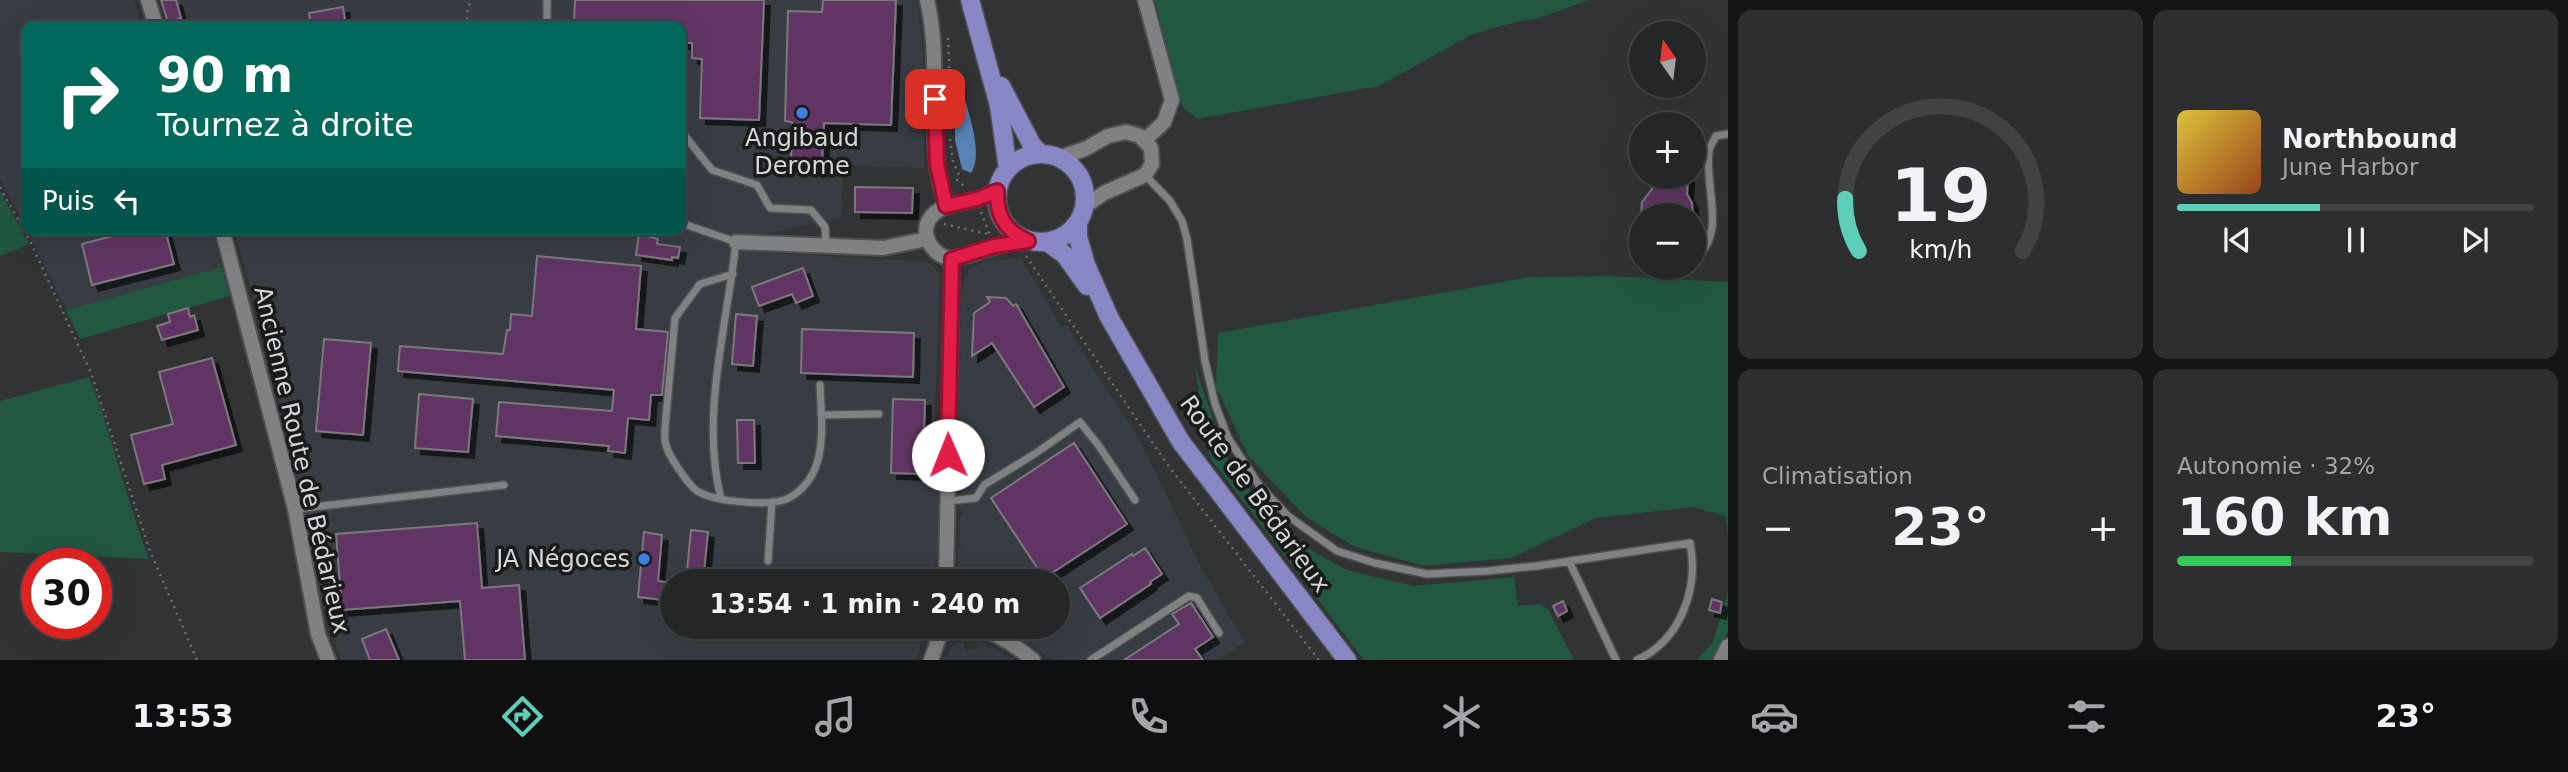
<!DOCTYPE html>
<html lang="fr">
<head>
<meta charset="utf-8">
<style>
	:root { --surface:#252628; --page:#2d2e30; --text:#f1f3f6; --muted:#a3a5a8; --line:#424345; --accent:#5eceb8 }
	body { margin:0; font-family:"DejaVu Sans",sans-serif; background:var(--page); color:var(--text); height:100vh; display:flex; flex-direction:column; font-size:26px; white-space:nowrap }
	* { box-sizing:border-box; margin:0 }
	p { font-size:23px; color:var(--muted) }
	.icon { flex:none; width:38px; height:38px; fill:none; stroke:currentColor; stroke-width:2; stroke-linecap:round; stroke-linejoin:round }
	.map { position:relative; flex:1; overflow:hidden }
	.sheet { display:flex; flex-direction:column; gap:10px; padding:10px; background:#141516; width:840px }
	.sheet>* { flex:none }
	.guide { position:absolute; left:21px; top:21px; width:665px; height:214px; border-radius:14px; box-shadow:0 7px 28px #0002,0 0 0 2px var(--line); background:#00695c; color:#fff; overflow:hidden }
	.needle { width:46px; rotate:346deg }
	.fabs { position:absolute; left:1629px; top:21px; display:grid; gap:14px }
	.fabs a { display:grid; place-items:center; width:77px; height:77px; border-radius:50%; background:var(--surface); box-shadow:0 7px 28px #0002,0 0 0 2px var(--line); font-size:35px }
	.speed { position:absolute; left:21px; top:548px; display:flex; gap:14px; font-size:35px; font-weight:700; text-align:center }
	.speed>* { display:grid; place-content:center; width:91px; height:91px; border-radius:50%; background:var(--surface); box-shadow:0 7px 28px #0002,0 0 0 2px var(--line); line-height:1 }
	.speed .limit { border:10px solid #d22; background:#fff; color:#111 }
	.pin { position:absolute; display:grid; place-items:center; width:60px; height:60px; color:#fff; margin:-30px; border-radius:14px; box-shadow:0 4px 10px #0006 }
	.me { position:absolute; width:77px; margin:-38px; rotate:359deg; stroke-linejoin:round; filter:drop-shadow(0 0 5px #0008) }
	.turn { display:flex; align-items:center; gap:24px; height:147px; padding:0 21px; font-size:32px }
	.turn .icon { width:91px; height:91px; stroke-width:2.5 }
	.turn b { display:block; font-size:49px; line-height:60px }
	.then { display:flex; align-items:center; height:66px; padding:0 21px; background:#0003; gap:14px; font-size:26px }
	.big { font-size:52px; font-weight:600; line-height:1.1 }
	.sheet .tile { flex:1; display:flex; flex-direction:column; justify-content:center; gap:10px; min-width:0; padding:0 24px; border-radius:14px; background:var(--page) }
	.sheet .dial { align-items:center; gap:0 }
	.dial svg { height:182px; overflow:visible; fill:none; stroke:var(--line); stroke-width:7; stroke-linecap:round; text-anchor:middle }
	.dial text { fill:var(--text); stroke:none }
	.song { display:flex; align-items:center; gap:21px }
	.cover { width:84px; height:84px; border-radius:10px; background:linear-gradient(135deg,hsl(50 70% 55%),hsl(20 70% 35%)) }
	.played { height:7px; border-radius:4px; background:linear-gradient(90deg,var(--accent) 40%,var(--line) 40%) }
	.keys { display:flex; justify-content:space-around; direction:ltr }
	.heat { display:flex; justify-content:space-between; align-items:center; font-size:38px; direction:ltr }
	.charge { height:10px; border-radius:5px; background:linear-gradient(90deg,#34c759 32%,var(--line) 0) }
	.sheet .tiles { flex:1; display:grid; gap:10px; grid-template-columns:repeat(2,1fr) }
	.trip { position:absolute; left:660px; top:569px; width:410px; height:70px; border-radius:35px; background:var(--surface); box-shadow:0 7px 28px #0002,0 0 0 2px var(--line); font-weight:600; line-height:70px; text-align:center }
	.dock { display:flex; height:112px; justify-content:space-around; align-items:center; background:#0f0f10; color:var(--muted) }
	.dock .icon { width:49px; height:49px }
	.dock .on { color:var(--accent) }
	.dock b { font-size:32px; color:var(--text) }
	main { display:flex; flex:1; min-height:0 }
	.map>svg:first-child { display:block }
</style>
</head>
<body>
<main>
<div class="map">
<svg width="1728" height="660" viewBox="0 0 1728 660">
	<defs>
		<filter id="shadow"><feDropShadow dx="6" dy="6" stdDeviation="0" flood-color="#0009"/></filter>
	</defs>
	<rect width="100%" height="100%" fill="#313335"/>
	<path fill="#383d44" d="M0 0H134L142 26H26V228L0 179Z
		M161 0H917L924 61V168L843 165 841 218 758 235 759 252 928 262 940 274 932 489 938 490 939 515 938 551 932 581H672V626L920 627 921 643 916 660H341L325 615 311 554 308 518 255 304 234 229H681V26H169Z
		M27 229H212L222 267 66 310Z
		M1022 259 1061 327 1067 325 1094 371 1137 435 1203 571 1245 642 1218 660H1052L1051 657 1048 658 1027 642 1028 638 1023 639 1002 627 1057 626V581H958L961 579 958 576V549L962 547 959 544 960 517 963 514 960 512 959 486 962 484 959 481 958 454 961 452 957 449V423L960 421 957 418 958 391 961 389 958 386 959 359 962 358 959 354 960 327 963 326 960 323 961 296 964 294 961 291 968 270 987 260Z
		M963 640 966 651 978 648 976 641 987 644 1017 660H942L952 647Z"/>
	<path fill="#21583f" d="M1155 0H1589L1539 18 1504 25 1471 35 1379 86 1197 119 1183 108Z
		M0 191 29 244 0 256Z
		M222 267 230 296 80 339 66 310Z
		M1608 276 1728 282V536L1725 516 1693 507 1596 518 1511 558 1424 566 1355 547 1306 517 1249 457 1216 387 1218 333 1530 277Z
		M1194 363 1224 453 1257 500 1309 549 1347 570 1413 586 1514 577 1518 606 1539 604 1548 609 1574 660H1364L1210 458Z
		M89 377C113 436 126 499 149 559L0 552V401Z
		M1728 592V631L1711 660H1697L1713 642Z"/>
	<path fill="#5882b4" d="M960 84C966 105 985 155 971 173L962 169 955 140V85Z"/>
	<path fill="#613663" stroke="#7b797b" stroke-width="2" filter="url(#shadow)" d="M161 0H176L181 18 168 22Z
		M575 0H764L759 120 700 118 702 59 692 58V43H681V26L574 22Z
		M823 0H896L891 125 824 123 822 163 791 162 792 122 785 121 788 11 822 12Z
		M343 7 346 26H311L309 13Z
		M1653 177H1688L1687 194 1692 203 1693 215H1641L1642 202 1652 189Z
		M855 187 913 188 912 213 855 212Z
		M139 229H165L174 264 92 285 82 244Z
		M639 234 658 239 657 244 680 247 678 258 672 257V260L636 255Z
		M537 256 641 266 636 329 668 332 662 395H651L649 420 628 418 625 453 608 451 609 446 496 436 499 402 612 411 614 390 398 371 400 346 503 354 507 330H510L511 314 532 316Z
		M803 268 813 296 796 303 792 294 759 306 752 287Z
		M987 297 1006 298 1013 306 1016 304 1064 387 1034 407 992 343 972 356 974 313 990 302Z
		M188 308 190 317 194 315 198 330 162 340 157 326 170 322 168 314Z
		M736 314 757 316 753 366 732 364Z
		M802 329 914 333 913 377 801 373Z
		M324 339 371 343 363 435 316 431Z
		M212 358 236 445 162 465 165 479 144 484 131 435 173 424 159 372Z
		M419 394 473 399 468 452 415 448Z
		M893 399 925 400 923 474 891 473Z
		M737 420H754L755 463H738Z
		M1074 443 1127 524 1044 578 991 498Z
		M477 523 482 588 519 585 525 660H465L460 601 342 610 336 534Z
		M691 530 708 532 703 581H686Z
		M644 532 662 535 658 581 672 583V601L638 597Z
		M1145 548 1162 574 1150 582 1151 584 1100 618 1080 588 1132 554 1133 556Z
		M1712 599 1722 602 1720 613 1709 610Z
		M1563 601 1567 611 1558 616 1553 606Z
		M1191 603 1213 637 1195 649 1203 660H1124L1179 624 1172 614Z
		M386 629 399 660H370L362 639Z"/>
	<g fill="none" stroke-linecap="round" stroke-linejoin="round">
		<defs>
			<path id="service" d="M547 26V0
				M681 131 712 170 757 185 770 208 811 210 825 227 826 245
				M1145 175 1170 201 1182 221 1187 239 1205 361 1215 404 1228 438 1259 485 1288 516 1337 551 1375 563 1427 574 1487 571 1537 566 1690 543C1699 588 1681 640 1637 660
				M681 223 736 242C727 327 700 415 721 499
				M1694 259C1728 234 1704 188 1709 151 1710 146 1714 140 1716 136L1728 134
				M733 274 700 284 675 318 665 428C665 433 664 440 666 445 668 455 690 488 699 492 717 502 772 507 789 498 798 493 807 484 812 475 826 450 821 413 820 385
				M821 415 879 414
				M949 501 976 498 984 485 1036 453 1080 422 1099 446 1135 500
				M296 509 504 485
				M768 561 772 502
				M1569 561 1616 660
				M1003 639 1022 626
				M1091 660 1189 596 1197 598 1219 633"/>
			<path id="minor" d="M148 0 156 26
				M927 0C940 54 930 109 937 163 938 178 942 192 946 206
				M1145 0 1172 100 1164 122 1145 140
				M1058 158 1085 149 1108 136 1126 132 1140 136 1151 148 1152 164 1145 175 1104 193 1084 207
				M997 191C990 193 984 197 977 199 960 204 939 203 929 220 919 236 937 261 954 258 980 255 998 242 1028 241
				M222 229 295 509 318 634 328 660
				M736 242 883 248 927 239
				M946 581 952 259
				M973 626C995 632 1015 645 1033 660
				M935 628 946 632 956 626
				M931 660 941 632
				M1721 660 1728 646"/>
			<path id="primary" d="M970 0 999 106 1008 169
				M1001 86 1032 145 1041 154
				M997 198a44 44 0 1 1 88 0a44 44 0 1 1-88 0Z
				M1078 223V237L1086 265 1109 317 1181 442 1347 660
				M1047 242 1065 255 1087 286"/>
		</defs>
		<use href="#service" stroke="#4e4f51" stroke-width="10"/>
		<use href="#minor" stroke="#4e4f51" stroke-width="18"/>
		<use href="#primary" stroke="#4e4f51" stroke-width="21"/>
		<path stroke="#6f7072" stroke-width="2.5" stroke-dasharray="2 5" stroke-linecap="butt" d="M466 26 468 7 472 0
			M948 38 950 87
			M950 139 953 162 959 175 957 180 965 187
			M0 187 31 243 92 375 150 551 197 660
			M981 212 990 235
			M944 224 988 234
			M1026 256 1167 464 1319 660"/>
		<use href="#service" stroke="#7f8183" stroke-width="7"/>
		<use href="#minor" stroke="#7f8183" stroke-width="14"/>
		<use href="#primary" stroke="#8a87c6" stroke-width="18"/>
	</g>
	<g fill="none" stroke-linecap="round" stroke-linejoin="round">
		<defs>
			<path id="route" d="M935 99 937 164 946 206 977 199 997 191C996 215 1005 231 1028 241L994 246 952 259 948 455"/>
		</defs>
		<use href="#route" stroke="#92132f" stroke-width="18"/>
		<use href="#route" stroke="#e11d48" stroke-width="12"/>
	</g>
	<g fill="#3f7fe0" stroke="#1a1a1b" stroke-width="2.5">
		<circle cx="802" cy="113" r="7"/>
		<circle cx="644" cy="559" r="7"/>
	</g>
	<g text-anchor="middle" stroke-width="7" stroke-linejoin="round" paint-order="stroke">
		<g font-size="24" fill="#d5d6d7" stroke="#1a1a1b">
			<text x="802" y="146">Angibaud<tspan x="802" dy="28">Derome</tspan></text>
			<text x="630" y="567" text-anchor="end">JA Négoces</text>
		</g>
		<g font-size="24" fill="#d5d6d7" stroke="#1a1a1b">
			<text transform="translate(302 460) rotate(77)" y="8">Ancienne Route de Bédarieux</text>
			<text transform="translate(1255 494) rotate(54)" y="8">Route de Bédarieux</text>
		</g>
	</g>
</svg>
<div class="fabs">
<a><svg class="needle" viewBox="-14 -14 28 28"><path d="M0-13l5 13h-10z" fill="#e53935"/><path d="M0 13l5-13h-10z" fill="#a3a5a8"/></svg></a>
<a>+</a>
<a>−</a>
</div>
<div class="speed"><div class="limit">30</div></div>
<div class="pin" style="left:935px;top:99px;background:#d93025"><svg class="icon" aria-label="arrive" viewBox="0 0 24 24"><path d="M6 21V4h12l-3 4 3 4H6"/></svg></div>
<svg class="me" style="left:948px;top:455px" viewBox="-20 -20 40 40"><circle r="19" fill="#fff"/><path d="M0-13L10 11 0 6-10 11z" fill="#e11d48"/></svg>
<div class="trip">13:54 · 1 min · 240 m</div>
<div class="guide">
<div class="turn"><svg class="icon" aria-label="right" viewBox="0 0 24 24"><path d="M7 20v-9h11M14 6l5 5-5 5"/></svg><div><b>90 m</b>Tournez à droite</div></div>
<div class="then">Puis<svg class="icon" aria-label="left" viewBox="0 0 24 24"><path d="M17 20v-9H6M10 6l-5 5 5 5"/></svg></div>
</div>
</div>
<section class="sheet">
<div class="tiles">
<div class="tile dial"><svg viewBox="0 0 100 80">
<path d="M14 69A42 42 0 1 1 86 69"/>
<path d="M14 69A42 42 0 0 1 8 46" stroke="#5eceb8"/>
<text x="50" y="56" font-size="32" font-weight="700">19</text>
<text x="50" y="72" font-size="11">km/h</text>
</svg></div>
<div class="tile">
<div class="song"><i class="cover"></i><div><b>Northbound</b><p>June Harbor</p></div></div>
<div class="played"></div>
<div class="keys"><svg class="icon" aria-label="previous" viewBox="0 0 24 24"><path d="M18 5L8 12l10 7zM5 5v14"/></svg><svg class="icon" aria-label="pause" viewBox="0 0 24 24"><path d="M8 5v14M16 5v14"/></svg><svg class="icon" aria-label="next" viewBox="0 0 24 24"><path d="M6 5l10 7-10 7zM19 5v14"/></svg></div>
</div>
<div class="tile"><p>Climatisation</p>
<div class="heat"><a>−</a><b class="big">23°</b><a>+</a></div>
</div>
<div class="tile"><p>Autonomie · 32%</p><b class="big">160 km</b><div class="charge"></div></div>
</div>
</section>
</main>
<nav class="dock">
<b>13:53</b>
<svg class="icon on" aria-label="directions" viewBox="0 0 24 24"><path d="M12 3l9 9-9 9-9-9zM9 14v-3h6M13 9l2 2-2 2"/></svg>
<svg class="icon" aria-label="music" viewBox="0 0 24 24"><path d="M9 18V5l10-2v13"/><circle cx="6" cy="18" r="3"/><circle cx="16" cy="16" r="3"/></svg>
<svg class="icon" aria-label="phone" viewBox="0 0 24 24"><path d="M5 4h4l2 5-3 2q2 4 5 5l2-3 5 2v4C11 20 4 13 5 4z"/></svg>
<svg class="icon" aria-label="climate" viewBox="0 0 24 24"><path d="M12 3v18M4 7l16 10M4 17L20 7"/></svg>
<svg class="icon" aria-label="car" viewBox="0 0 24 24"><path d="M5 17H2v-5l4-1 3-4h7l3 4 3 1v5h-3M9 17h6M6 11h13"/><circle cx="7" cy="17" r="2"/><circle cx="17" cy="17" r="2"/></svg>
<svg class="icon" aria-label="filters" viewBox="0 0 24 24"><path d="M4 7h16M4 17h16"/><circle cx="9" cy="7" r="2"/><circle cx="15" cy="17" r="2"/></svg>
<b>23°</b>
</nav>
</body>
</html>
